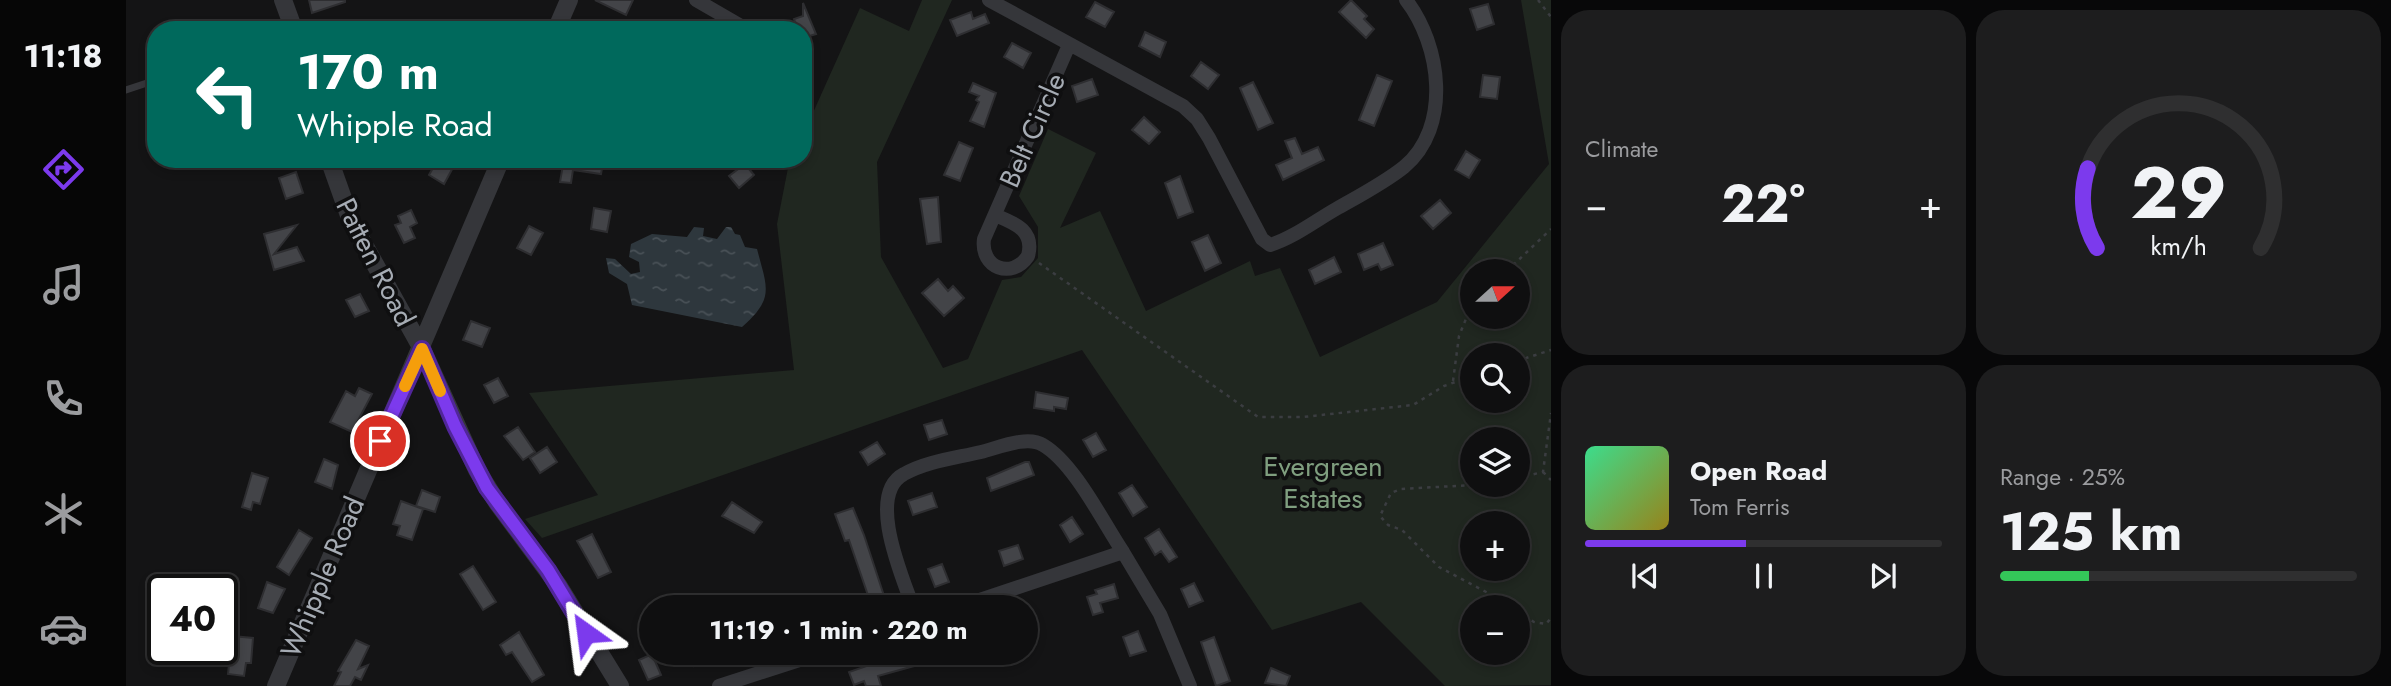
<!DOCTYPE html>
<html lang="en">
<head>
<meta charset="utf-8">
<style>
	:root { --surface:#0f0f10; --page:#1d1d1e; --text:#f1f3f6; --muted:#9b9c9f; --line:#2f2f30; --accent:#7c3aed }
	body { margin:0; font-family:Jost,sans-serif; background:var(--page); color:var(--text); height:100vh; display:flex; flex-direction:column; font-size:26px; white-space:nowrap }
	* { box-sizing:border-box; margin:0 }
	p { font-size:23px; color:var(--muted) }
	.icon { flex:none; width:38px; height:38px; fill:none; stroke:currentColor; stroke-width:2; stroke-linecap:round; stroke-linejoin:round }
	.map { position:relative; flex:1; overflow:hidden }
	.sheet { display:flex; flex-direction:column; gap:10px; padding:10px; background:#080809; width:840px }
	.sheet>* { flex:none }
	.guide { position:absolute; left:21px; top:21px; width:665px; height:147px; border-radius:28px; box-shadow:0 4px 10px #0003,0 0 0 2px var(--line); background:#00695c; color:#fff; overflow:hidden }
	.needle { width:46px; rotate:69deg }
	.controls { position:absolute; left:1334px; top:259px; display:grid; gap:14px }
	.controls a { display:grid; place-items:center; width:70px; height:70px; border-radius:50%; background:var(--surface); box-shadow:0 4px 10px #0003,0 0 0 2px var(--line); font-size:35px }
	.speed { position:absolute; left:21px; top:574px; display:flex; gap:14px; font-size:35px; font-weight:700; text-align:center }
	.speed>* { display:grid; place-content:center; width:91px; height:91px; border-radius:50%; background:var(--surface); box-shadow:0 4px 10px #0003,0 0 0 2px var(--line); line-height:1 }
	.speed .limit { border:4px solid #111; border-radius:10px; background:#fff; color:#111 }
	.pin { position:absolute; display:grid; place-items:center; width:60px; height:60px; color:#fff; margin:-30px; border:4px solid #fff; border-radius:50%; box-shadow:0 2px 7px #0007 }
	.me { position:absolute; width:77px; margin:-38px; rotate:329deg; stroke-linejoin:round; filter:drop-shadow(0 0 5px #0008) }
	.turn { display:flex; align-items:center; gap:24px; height:147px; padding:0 35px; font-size:32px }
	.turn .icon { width:91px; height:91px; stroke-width:2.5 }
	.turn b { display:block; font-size:49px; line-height:60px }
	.big { font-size:52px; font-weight:700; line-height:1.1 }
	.sheet .tile { flex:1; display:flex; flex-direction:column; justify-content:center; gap:10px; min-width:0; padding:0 24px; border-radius:28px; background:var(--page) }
	.sheet .dial { align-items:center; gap:0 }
	.dial svg { height:182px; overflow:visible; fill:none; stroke:var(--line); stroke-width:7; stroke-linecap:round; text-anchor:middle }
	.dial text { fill:var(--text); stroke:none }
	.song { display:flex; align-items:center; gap:21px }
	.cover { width:84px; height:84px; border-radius:10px; background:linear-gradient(135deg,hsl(150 70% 55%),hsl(50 70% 35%)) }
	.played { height:7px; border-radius:4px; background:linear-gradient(90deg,var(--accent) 45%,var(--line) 45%) }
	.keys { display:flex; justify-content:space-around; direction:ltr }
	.heat { display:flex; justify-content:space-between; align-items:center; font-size:38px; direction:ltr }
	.charge { height:10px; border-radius:5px; background:linear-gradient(90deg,#34c759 25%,var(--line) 0) }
	.sheet .tiles { flex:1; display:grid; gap:10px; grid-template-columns:repeat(2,1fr) }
	.trip { position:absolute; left:513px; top:595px; width:399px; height:70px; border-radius:35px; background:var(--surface); box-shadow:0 4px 10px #0003,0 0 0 2px var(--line); font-weight:700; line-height:70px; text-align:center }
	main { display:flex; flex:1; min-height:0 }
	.menu { display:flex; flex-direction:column; width:126px; justify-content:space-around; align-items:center; background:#060606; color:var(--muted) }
	.menu .icon { width:49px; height:49px }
	.menu .on { color:var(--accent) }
	.menu b { font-size:32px; color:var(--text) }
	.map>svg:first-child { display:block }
</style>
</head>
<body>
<main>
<nav class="menu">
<b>11:18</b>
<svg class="icon on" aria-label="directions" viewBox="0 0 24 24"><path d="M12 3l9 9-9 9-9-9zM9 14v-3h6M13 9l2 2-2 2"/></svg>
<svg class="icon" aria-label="music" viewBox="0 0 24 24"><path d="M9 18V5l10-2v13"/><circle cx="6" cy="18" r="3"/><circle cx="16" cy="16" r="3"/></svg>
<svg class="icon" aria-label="phone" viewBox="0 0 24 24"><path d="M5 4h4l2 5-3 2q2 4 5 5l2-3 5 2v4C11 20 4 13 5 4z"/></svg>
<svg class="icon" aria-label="climate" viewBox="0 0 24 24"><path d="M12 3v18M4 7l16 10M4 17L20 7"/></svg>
<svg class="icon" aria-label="car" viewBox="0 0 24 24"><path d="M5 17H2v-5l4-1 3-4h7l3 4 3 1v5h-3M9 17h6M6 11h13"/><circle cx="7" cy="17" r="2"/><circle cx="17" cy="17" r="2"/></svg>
</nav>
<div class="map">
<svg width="1425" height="686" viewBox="0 0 1425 686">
	<defs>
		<pattern id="water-ripples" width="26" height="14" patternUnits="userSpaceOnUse" patternTransform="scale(1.75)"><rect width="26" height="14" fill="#2e373d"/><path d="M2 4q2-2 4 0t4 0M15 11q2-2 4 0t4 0" fill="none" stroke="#495157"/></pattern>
	</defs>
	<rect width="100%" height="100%" fill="#141415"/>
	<path fill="#202720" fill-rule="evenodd" d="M796 0H826L751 162 755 257 817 368 842 359 876 280 895 277 912 258V227L893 196 922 129 970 153 934 228 974 211 1020 311 1124 261 1129 276 1154 268 1194 357 1311 302 1423 164 1395 0H1425V685L1319 686 1235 602 1146 630 956 350 416 538 399 519 472 495 403 393 668 370 651 224 662 168 666 159H677V135L734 8 783 31ZM1346 271H1391V317H1346ZM1346 355H1391V401H1346ZM1346 439H1391V485H1346ZM1346 523H1391V569H1346ZM1346 607H1391V653H1346Z"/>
	<path fill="url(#water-ripples)" d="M568 227 578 228 577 236 591 239 600 227H605L609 234 614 235 619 247 631 249C641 288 649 298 616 327L506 305 501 284 483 273 480 258 489 259 505 274 514 272 513 262 503 257 505 244 526 234 561 237Z"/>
	<path fill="#434448" stroke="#2e2e31" stroke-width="2" d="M183 0H219V2L186 13Z
		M469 0H507L500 15Z
		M1225 0 1241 16 1238 19 1248 29 1240 38 1213 12Z
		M969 2 988 12 979 27 960 17Z
		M677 3 690 34 677 38V30H672L668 19 677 16Z
		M1362 4 1368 24 1351 30 1344 9Z
		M845 12 847 19 859 14 863 23 831 36 824 20Z
		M1019 32 1040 42 1034 57 1013 46Z
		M886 43 905 53 897 68 878 57Z
		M1075 62 1093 75 1082 89 1065 76Z
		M1251 75 1266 81 1248 126 1233 120Z
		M1357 75 1374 77 1371 99 1354 97Z
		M966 79 972 95 951 102 946 86Z
		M1127 82 1147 123 1132 130 1114 88Z
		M847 83 870 93 858 127 844 121 853 102 850 100 853 96 843 92Z
		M1018 117 1034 132 1023 144 1006 130Z
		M1169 138 1176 154 1192 147 1198 160 1157 180 1150 165 1166 158 1159 141Z
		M833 142 847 148 834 181 818 175Z
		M1340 151 1354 160 1343 178 1329 170Z
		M296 159H320L329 164 318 184 303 175 308 166Z
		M438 159 477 163 475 174 447 170 445 183 434 182Z
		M619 164 628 175 613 188 603 176Z
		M170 172 177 193 160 199 153 178Z
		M1054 176 1067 212 1052 218 1039 183Z
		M812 197 815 242 801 244 794 199Z
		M1314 200 1325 213 1307 229 1295 216Z
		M468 208 485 211 481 232 465 229Z
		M285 210 291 223 284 227 289 238 278 243 269 225 275 223 272 216Z
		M171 225 148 254 171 247 178 261 148 270 138 234Z
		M403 226 417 233 405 255 391 248Z
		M1082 235 1095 263 1079 271 1066 242Z
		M1257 243 1267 265 1255 270 1252 264 1238 270 1232 254Z
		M1208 257 1215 272 1189 284 1183 270Z
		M812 279 822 291 827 286 838 298 818 316 796 293Z
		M234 294 243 311 229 317 220 300Z
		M345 321 364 328 356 347 337 340Z
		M372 378 382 396 368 403 358 385Z
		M233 388 246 394 226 432 204 422 220 391 229 396Z
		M910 392 942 398 940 409 928 407V411L908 408Z
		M816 420 821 434 803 440 798 425Z
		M392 427 409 452 397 460 378 436Z
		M970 433 980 450 967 457 957 440Z
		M751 442 759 454 742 465 734 452Z
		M421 447 431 462 414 473 404 458Z
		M198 459 212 465 206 489 189 482Z
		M899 462H903L908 475 865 491 861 478Z
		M126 473 142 478 134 504 127 502 125 510 116 507Z
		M1006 485 1021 507 1007 516 993 493Z
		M296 490 314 497 309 512 290 506Z
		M806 493 811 507 787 515 782 501Z
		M275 501 297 509 286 540 271 535 274 526 267 524Z
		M606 502 636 522 628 533 596 516Z
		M727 508 738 535 761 605 746 607 723 540 719 541 709 514Z
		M946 517 957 534 944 542 934 525Z
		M1033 529 1051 557 1043 562 1035 551 1029 555 1019 538Z
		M173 530 186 538 163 575 151 567Z
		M466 534 485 572 472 578 451 541Z
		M892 545 897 559 878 566 873 551Z
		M816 564 823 582 809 587 802 569Z
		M347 566 370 602 357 610 334 574Z
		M141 582 159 589 147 613 132 608Z
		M1068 583 1077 601 1063 607 1055 589Z
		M988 584 992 598 974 603 977 612 967 615 961 597 971 594 969 590Z
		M1012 631 1020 651 1004 656 997 637Z
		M393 632 418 675 406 682 386 652 380 655 374 645Z
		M106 636 127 638 125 663H120L118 676 102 674Z
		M1088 637 1104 681 1090 686 1075 642Z
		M230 640 243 646 232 669 242 665 235 680 229 677 224 686H208L215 672 212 671Z
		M565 653H605L606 656 568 666Z
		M778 653 832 654 752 676 755 686H740L738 681 728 685 723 672Z
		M526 654 535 675 522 680 513 660Z
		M1145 668 1164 676 1160 686 1139 683Z"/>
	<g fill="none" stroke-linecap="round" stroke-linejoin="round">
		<path stroke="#3b3d41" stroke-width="2.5" stroke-dasharray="3.5 5" stroke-linecap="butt" d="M1412 0 1425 17
			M913 263 1132 417H1177L1287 405 1318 386 1346 376
			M1381 271 1425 229
			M1391 361 1425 350
			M1327 381 1333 336 1346 304
			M1417 472 1425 480
			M1391 478 1417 472 1425 413
			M1347 485 1275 489 1265 493 1254 516 1262 525 1276 530 1313 567 1362 593 1381 607
			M1391 612 1408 622 1420 624 1425 618"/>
		<path stroke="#35363a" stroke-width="7" d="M0 90 30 80"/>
		<path stroke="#35363a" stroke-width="14" d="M570 0 622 30
			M863 0 1057 106 1071 119 1083 138 1136 239 1144 245C1167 238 1189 221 1210 209 1233 196 1258 183 1278 167 1326 127 1315 45 1280 0
			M869 215C888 223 909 230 902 256 886 280 854 268 858 239L943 45
			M787 607C776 576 740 494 778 474 801 461 830 458 855 452 872 448 901 435 917 445 948 463 977 522 997 552
			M833 607 997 552 1034 614 1064 686
			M593 686 695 653"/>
		<path stroke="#35363a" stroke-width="18" d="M157 0 168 30
			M430 30 443 0
			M203 159 225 221 296 349 351 470 372 504 432 585 494 686
			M150 686 375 159"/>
	</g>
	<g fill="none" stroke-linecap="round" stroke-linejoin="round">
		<defs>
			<path id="route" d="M254 441 296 349 329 426 361 488 422 570 460 633"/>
		</defs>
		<use href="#route" stroke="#51269a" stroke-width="18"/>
		<use href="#route" stroke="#7c3aed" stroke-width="12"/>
		<path stroke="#f59e0b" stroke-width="12" d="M279 386 296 349 314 391"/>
	</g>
	<g text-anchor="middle" stroke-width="7" stroke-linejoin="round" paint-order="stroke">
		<g font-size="28" fill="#a6acb4" stroke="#0f0f10">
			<text transform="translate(906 130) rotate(-66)" y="10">Belt Circle</text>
			<text transform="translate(250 262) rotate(63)" y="10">Patten Road</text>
			<text transform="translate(196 577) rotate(-67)" y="10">Whipple Road</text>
		</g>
		<g font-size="28" fill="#7f9e7f" stroke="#0f0f10">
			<text x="1197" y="476">Evergreen<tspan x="1197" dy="32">Estates</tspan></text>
		</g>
	</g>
</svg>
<div class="controls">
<a><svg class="needle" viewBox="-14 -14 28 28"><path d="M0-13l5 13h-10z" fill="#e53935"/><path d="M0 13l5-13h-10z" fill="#9b9c9f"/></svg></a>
<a><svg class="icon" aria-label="search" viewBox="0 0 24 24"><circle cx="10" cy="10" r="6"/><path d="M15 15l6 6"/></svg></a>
<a><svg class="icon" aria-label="layers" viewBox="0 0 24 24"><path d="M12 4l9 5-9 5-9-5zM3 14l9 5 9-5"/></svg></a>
<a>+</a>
<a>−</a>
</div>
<div class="speed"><div class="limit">40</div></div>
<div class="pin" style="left:254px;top:441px;background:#d93025"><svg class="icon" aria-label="arrive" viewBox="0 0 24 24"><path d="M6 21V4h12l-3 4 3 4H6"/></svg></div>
<svg class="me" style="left:460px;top:633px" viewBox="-20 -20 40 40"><path d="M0-17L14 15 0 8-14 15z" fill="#7c3aed" stroke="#fff" stroke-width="4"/></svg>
<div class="trip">11:19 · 1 min · 220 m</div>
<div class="guide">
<div class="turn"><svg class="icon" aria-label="left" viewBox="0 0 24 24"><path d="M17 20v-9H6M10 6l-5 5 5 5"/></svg><div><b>170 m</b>Whipple Road</div></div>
</div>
</div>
<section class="sheet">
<div class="tiles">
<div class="tile"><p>Climate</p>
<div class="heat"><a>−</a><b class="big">22°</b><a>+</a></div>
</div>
<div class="tile dial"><svg viewBox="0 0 100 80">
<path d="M14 69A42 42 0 1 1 86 69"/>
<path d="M14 69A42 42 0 0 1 10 34" stroke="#7c3aed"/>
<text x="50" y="56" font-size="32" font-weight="700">29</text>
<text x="50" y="72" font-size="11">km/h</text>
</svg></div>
<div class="tile">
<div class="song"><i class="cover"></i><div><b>Open Road</b><p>Tom Ferris</p></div></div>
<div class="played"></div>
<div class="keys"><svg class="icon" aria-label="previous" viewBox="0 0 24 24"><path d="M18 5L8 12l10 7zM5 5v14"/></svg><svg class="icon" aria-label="pause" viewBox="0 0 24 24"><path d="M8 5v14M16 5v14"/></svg><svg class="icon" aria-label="next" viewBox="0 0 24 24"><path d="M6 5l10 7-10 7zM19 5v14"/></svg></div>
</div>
<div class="tile"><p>Range · 25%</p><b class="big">125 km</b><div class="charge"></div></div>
</div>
</section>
</main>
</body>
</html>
